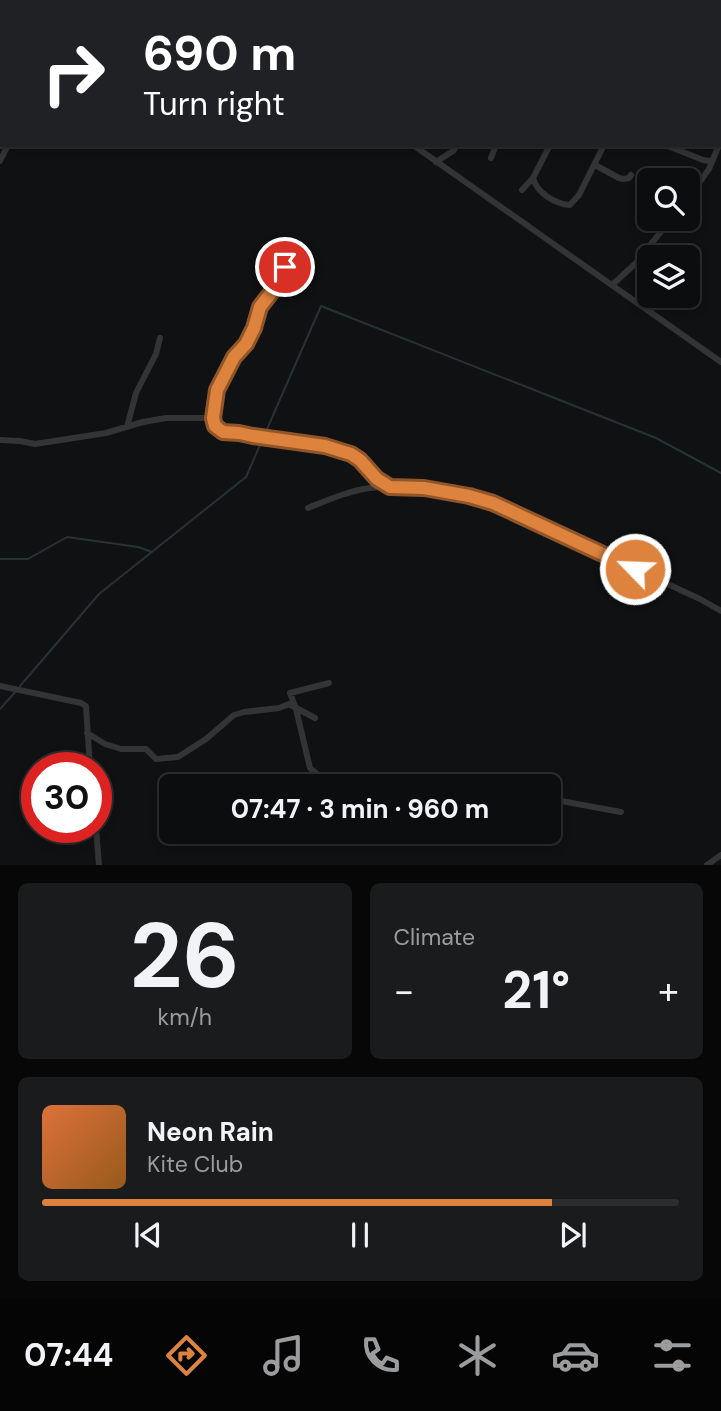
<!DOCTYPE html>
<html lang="en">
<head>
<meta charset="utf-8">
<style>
	:root { --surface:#0c0d0e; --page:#1a1b1c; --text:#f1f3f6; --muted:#9a9c9e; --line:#2c2d2e; --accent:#dd833e }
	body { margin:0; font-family:"DM Sans",sans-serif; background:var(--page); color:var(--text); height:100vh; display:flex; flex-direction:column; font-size:26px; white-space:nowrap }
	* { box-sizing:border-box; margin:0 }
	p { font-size:23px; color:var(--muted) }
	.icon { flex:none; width:38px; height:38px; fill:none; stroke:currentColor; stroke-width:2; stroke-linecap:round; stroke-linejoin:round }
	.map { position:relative; height:865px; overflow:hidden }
	.side { display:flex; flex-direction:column; gap:18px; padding:18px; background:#070708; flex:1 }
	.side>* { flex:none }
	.hud { position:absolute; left:0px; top:0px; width:721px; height:147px; box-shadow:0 4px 10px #0003,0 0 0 2px var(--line); background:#202124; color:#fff; overflow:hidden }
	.tools { position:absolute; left:637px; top:168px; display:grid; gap:14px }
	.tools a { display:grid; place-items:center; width:63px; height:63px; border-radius:10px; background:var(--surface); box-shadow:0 4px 10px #0003,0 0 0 2px var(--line); font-size:35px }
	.speed { position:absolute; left:21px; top:752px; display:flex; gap:14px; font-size:35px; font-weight:700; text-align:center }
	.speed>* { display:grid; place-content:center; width:91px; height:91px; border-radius:50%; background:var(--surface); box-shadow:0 4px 10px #0003,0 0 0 2px var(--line); line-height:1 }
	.speed .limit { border:10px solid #d22; background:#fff; color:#111 }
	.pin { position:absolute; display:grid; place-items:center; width:60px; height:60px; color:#fff; margin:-30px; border:4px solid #fff; border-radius:50%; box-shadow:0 2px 7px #0007 }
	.me { position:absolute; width:77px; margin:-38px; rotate:294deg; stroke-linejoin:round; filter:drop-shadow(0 0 5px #0008) }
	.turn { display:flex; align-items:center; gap:24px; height:147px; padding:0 28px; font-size:32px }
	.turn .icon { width:91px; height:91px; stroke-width:2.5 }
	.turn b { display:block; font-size:49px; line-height:60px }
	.big { font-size:52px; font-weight:700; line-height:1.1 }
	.side .tile { flex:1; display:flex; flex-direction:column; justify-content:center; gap:10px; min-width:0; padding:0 24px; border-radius:10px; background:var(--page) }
	.side .dial { align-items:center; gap:0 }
	.dial b { font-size:91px; line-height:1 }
	.song { display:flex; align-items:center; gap:21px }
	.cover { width:84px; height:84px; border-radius:10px; background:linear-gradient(135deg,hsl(20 70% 55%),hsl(30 70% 35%)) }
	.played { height:7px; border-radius:4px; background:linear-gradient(90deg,var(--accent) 80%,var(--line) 80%) }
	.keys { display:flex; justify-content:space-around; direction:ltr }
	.heat { display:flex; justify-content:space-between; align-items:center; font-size:38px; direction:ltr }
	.side .tiles { flex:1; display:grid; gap:18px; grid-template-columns:1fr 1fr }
	.tile:last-child { grid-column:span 2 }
	.trip { position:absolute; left:159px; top:774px; width:402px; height:70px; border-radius:10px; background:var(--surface); box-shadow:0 4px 10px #0003,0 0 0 2px var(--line); font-weight:700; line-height:70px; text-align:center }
	.tabs { display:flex; height:112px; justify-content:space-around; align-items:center; background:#050506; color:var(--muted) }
	.tabs .icon { width:49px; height:49px }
	.tabs .current { color:var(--accent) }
	.tabs b { font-size:32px; color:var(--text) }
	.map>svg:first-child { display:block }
</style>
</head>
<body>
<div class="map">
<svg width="721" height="865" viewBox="0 0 721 865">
	<rect width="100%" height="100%" fill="#101112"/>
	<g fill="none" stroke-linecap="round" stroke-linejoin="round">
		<path stroke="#283134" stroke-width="2" d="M0 559H28L67 537 138 547 152 552
			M20 686 99 594 246 477 321 306 656 438 721 473
			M0 709 16 691"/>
		<path stroke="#323436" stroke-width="6" d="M5 0V2
			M235 0 236 2
			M482 0 484 2
			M588 0 591 2
			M684 0 688 2
			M353 2 355 0
			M423 2 425 0
			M527 2 528 0
			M0 14H2
			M719 24 721 21
			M719 117 721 118
			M0 137 2 136
			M413 145 721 362
			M665 145 703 160 709 161 713 160
			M491 158 496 145
			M0 161 8 145
			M436 162 453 151 457 145
			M595 165 619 178 623 179 629 178 631 175
			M533 178C537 193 555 204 570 205L579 195 604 145
			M522 190 533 178 550 145
			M688 198 709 169 721 140
			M612 285 636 263 671 219
			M213 418 215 426 223 432 239 433 253 436 325 446 351 454 360 460 377 479 388 486
			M127 427 136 393 156 354 160 338
			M0 440 20 441 35 444 106 433 143 422 166 418H213L217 390 234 357 246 344 254 328 260 308 278 284 285 267
			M308 508C328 500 348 491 370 488 410 482 454 492 493 503L700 599 721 611
			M329 683 290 693 296 709 310 768 331 786
			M0 686 81 703 86 706 90 768
			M87 733 105 744 121 749H146L156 759 178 757 206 739 234 715 244 712 279 708 289 704 315 718
			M383 786 391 783 393 786
			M474 786C491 779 504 778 521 786
			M550 799 621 812
			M96 828 99 865
			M707 865 721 855"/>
	</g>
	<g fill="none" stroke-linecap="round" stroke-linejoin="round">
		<defs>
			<path id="route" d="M285 267 278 284 260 307 254 328 246 344 234 357 217 390 213 418 215 426 223 432 239 433 253 436 325 446 341 451 351 454 360 460 377 479 390 487 424 488 469 496 493 503 635 569"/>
		</defs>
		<use href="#route" stroke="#905528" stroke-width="18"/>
		<use href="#route" stroke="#dd833e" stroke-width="12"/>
	</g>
</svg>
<div class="tools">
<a><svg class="icon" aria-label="search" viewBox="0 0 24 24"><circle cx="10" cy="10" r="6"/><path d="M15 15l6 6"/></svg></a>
<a><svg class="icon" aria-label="layers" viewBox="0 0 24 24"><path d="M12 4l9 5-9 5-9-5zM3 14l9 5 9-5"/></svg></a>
</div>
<div class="speed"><div class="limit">30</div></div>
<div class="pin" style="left:285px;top:267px;background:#d93025"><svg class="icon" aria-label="arrive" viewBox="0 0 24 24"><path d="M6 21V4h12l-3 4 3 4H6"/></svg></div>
<svg class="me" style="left:635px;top:569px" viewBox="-20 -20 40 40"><circle r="17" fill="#dd833e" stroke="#fff" stroke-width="3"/><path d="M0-11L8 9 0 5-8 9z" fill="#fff"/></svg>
<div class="trip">07:47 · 3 min · 960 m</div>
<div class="hud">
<div class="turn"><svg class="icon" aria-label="right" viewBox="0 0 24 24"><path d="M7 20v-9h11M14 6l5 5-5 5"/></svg><div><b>690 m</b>Turn right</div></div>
</div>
</div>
<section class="side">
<div class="tiles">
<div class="tile dial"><b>26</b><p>km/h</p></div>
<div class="tile"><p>Climate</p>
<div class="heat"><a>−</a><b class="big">21°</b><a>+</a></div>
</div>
<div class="tile">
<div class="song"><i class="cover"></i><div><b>Neon Rain</b><p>Kite Club</p></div></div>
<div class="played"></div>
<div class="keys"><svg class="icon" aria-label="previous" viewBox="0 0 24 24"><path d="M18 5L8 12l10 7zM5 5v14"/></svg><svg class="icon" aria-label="pause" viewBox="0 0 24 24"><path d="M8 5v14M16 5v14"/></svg><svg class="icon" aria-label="next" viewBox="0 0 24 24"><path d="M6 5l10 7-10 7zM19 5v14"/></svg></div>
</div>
</div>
</section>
<nav class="tabs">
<b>07:44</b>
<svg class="icon current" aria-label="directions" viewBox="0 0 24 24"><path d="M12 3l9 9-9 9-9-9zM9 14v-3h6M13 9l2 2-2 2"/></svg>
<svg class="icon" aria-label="music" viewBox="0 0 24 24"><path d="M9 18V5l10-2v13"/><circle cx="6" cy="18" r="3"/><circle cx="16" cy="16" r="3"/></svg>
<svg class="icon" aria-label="phone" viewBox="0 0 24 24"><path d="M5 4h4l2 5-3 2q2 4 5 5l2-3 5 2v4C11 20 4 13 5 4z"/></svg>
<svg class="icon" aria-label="climate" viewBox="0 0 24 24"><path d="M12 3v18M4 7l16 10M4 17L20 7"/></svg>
<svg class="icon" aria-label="car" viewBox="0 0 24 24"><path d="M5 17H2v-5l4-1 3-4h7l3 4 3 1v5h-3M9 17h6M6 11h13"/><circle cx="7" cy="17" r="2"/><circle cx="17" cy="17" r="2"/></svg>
<svg class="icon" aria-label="filters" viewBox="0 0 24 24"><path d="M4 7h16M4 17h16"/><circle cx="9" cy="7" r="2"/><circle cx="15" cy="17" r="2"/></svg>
</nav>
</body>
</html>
